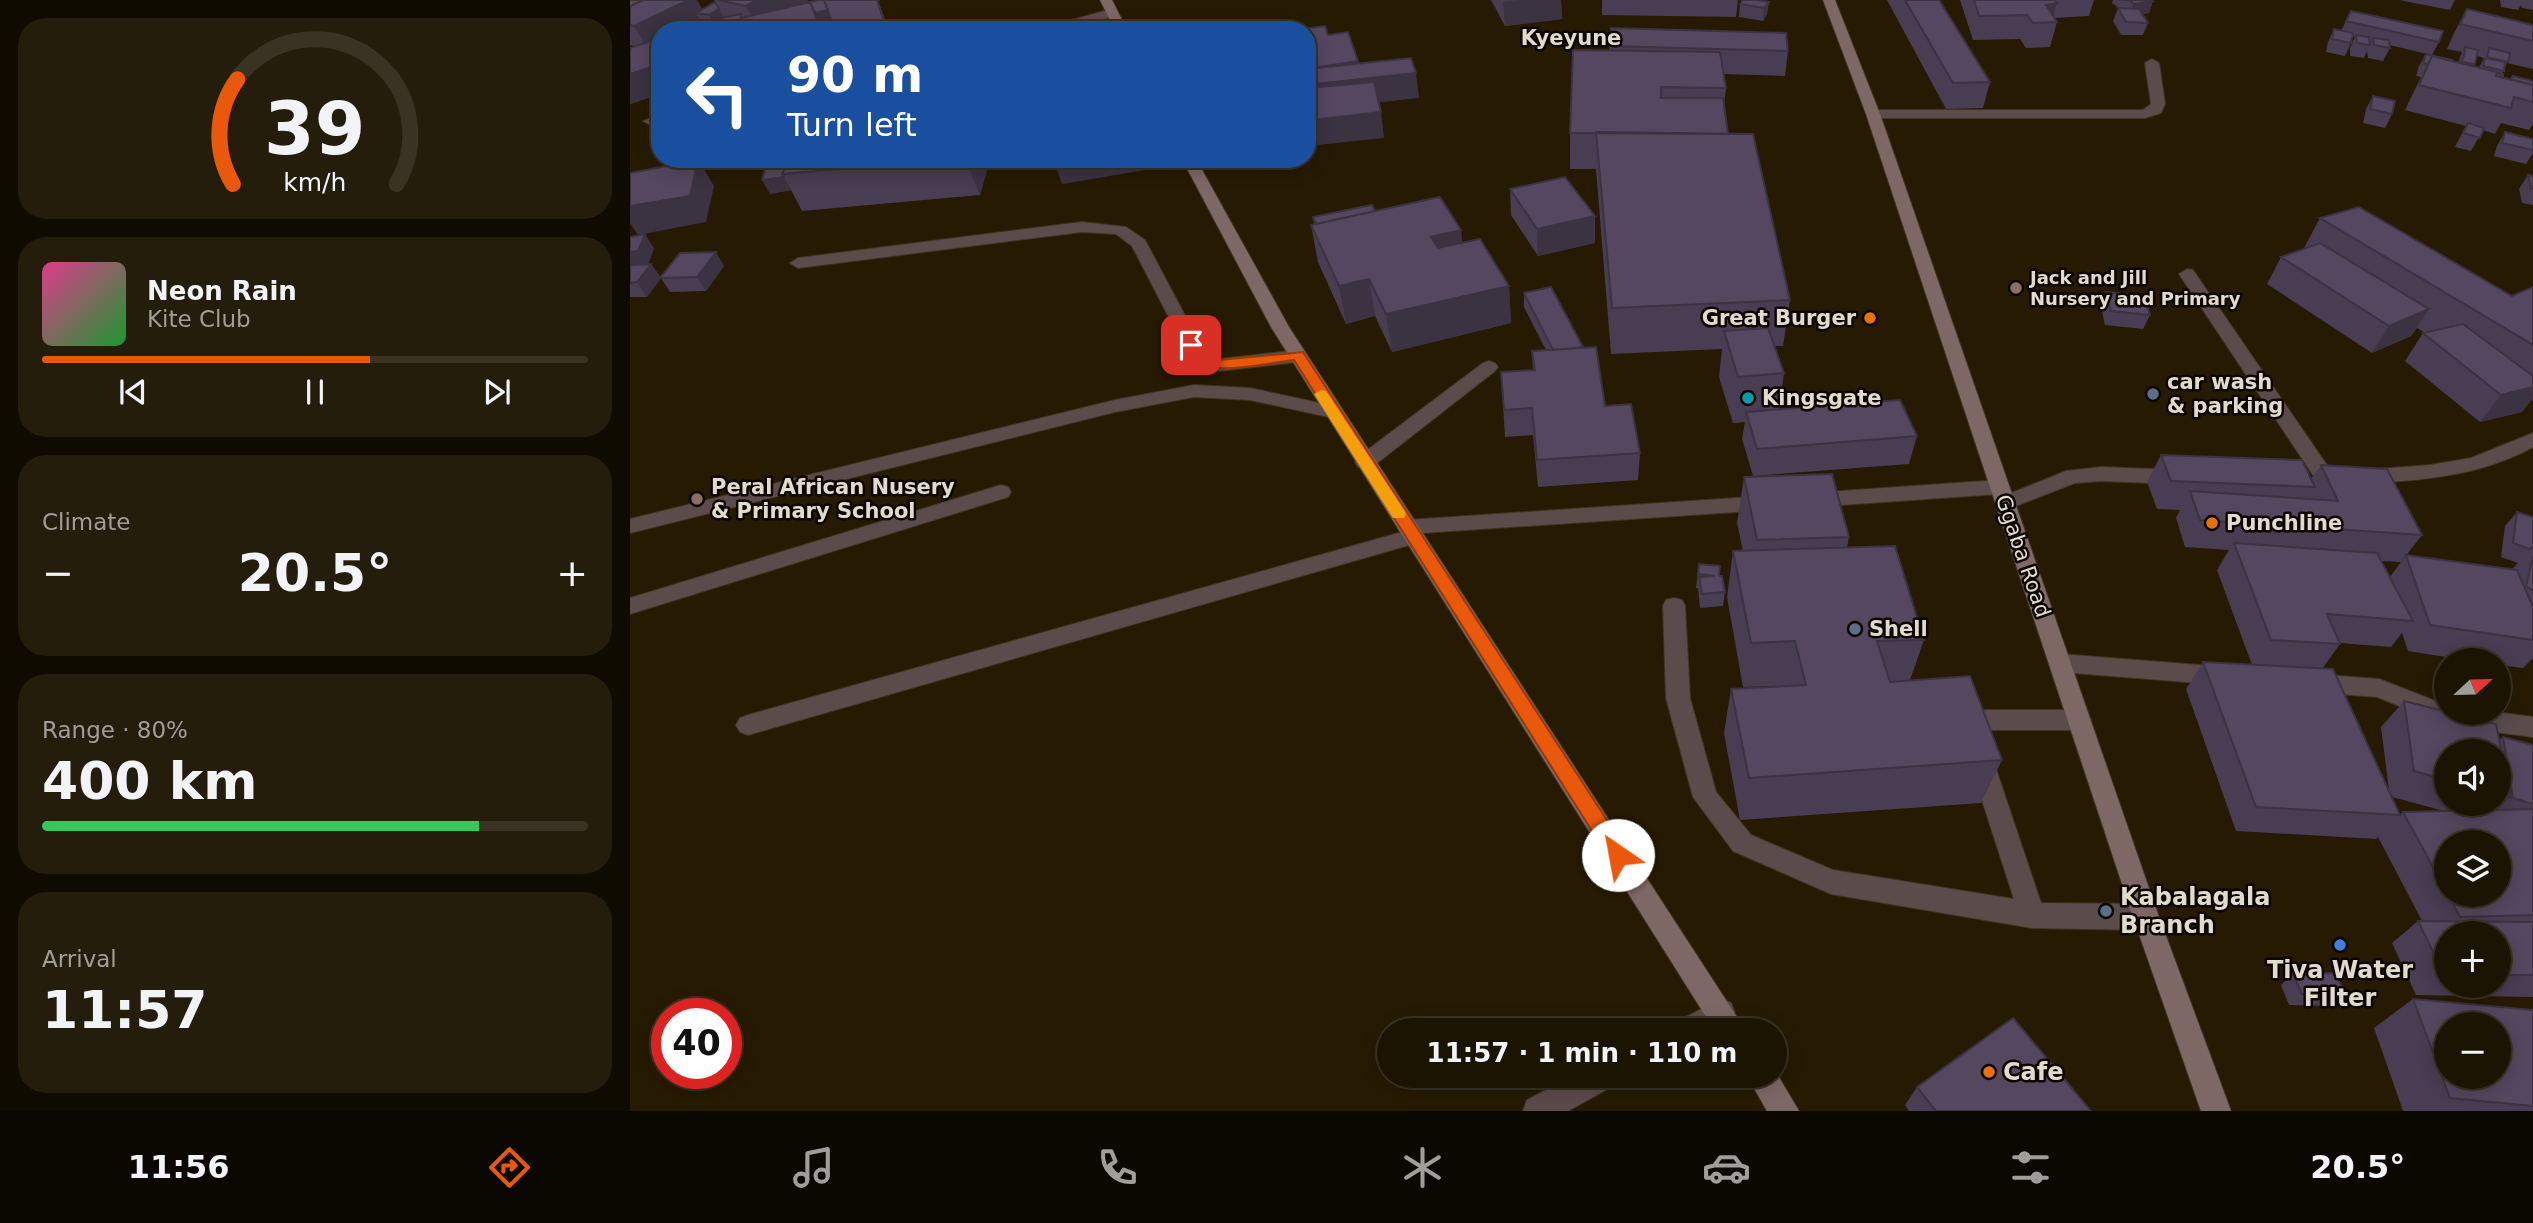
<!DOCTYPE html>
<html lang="en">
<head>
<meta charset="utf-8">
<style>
	:root { --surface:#1c1402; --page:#251d0c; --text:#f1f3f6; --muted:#a09e99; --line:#3a3324; --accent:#ea580c }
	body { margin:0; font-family:"DejaVu Sans",sans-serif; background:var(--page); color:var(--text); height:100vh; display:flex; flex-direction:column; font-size:26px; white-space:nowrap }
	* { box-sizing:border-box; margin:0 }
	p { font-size:23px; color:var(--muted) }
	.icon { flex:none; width:38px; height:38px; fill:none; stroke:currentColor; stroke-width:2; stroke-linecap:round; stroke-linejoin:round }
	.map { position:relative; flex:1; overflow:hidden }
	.drawer { display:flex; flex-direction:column; gap:18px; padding:18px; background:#0f0b01; width:630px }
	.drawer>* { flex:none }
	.banner { position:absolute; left:21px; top:21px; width:665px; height:147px; border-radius:28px; box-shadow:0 4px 18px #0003,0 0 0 2px var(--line); background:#1a4fa0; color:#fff; overflow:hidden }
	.needle { width:46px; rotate:68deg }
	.tools { position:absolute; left:1804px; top:648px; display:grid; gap:14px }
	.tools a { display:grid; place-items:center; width:77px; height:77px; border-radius:50%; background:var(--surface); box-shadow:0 4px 18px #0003,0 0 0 2px var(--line); font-size:35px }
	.speed { position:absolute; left:21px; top:998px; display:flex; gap:14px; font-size:35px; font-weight:700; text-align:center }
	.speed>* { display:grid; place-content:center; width:91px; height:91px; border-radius:50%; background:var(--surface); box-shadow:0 4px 18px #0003,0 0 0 2px var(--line); line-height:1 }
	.speed .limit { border:10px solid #d22; background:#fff; color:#111 }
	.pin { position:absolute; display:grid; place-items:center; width:60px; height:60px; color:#fff; margin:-30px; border-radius:14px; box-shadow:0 4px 10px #0006 }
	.me { position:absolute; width:77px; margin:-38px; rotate:327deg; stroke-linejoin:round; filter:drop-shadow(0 0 5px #0008) }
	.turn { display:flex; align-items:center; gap:24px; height:147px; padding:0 21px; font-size:32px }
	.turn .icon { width:91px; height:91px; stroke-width:2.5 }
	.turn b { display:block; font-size:49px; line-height:60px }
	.big { font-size:52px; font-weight:700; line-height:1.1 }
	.drawer .widget { flex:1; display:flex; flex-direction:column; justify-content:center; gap:10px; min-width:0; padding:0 24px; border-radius:28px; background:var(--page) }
	.drawer .dial { align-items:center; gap:0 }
	.dial svg { height:182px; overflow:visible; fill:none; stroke:var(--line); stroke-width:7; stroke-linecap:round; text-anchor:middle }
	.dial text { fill:var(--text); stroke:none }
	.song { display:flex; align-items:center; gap:21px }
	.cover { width:84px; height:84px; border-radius:10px; background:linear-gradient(135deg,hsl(330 70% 55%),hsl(130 70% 35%)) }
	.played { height:7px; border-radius:4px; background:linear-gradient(90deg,var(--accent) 60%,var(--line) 60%) }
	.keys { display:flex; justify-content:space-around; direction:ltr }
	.heat { display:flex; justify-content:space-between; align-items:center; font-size:38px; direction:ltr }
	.charge { height:10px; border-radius:5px; background:linear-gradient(90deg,#34c759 80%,var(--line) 0) }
	.trip { position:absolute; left:747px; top:1018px; width:410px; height:70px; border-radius:35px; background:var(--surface); box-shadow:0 4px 18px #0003,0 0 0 2px var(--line); font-weight:700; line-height:70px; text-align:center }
	.tab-bar { display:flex; height:112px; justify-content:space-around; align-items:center; background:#0b0801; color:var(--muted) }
	.tab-bar .icon { width:49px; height:49px }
	.tab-bar .selected { color:var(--accent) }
	.tab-bar b { font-size:32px; color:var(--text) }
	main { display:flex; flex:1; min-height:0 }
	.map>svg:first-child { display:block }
</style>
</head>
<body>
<main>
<section class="drawer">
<div class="widget dial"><svg viewBox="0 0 100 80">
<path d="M14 69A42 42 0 1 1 86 69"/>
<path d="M14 69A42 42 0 0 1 16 23" stroke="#ea580c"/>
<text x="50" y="56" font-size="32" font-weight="700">39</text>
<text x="50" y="72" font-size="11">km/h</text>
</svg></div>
<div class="widget">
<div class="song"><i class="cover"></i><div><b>Neon Rain</b><p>Kite Club</p></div></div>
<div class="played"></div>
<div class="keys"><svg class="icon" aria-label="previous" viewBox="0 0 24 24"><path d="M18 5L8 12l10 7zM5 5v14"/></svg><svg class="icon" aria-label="pause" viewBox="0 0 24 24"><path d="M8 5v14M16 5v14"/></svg><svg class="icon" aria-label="next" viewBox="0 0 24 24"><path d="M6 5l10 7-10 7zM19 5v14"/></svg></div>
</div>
<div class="widget"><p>Climate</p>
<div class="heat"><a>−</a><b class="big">20.5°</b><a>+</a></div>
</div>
<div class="widget"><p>Range · 80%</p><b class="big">400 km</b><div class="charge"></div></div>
<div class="widget"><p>Arrival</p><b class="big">11:57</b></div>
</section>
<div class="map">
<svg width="1903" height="1111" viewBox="0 0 1903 1111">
	<rect width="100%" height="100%" fill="#261a02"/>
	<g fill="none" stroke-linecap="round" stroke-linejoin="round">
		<defs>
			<path id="lane" d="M1522 59 1529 63 1535 104 1531 113 1515 118H1243L1236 114 1243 110H1513L1521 104 1515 63Z
				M1557 269 1563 270 1703 474 1706 479 1703 484H1689L1549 274Z
				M859 361 865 363 868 367 865 371 742 467H728L725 462 728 457 853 363Z
				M371 485 378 487 381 492 378 497 0 614V598Z
				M783 529 790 532 793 537 790 542 118 735 110 732 106 725 110 718 118 715Z
				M1044 598 1052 600 1055 606 1060 698 1086 792 1121 835 1203 870 1384 899 1339 760 1342 753 1351 750 1360 753 1363 760 1411 903 1516 904 1525 908 1529 917 1525 926 1516 930 1402 928 1201 894 1103 851 1063 797 1036 698 1033 606 1036 600Z
				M1430 654 1595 667 1603 669 1606 676 1603 683 1595 685 1430 672 1422 669 1419 663 1422 657Z
				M1683 674 1749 679 1816 705V712H1866L1903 717V737L1819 726 1747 697 1683 692 1675 690 1671 683 1675 676Z
				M1338 710H1449L1457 713 1461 720 1457 727 1449 730H1353L1349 737 1341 740 1333 737 1326 720 1330 713Z
				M1091 999 1101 1003 1105 1013C1095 1037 1066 1031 1044 1031L1048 1021Z
				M943 1076H988L983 1086 938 1111H893L897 1100Z"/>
			<path id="street" d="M29 0 27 3 0 9V1Z
				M482 9 486 10V16L428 30H405Z
				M30 115V123L20 125 13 121Z
				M452 222 496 227 515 240 577 357 589 359 668 350 677 356 668 362 589 371 564 366 502 246 486 234 452 232 168 268 160 263 168 258Z
				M564 385 620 388 703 406 710 408 712 412 710 416 703 418 620 400 564 397 485 412 0 533V519L485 400Z
				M1903 433V447C1850 476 1793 480 1734 484L1727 482 1724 477 1727 472 1734 470 1800 465 1841 458Z
				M1471 467 1548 470 1555 472 1558 477 1555 482 1548 484 1471 481 1445 483 1376 510 1369 508 1366 503 1369 498 1436 471Z
				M1369 480 1376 482 1379 487 1376 492 1369 494 1182 507 1175 505 1172 500 1175 495 1182 493Z
				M1136 496 1143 498 1146 503 1143 508 1136 510 777 534 770 532 767 527 770 522 777 520Z"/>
			<path id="secondary" d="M470 0H482L497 30H485Z
				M1193 0H1205L1250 114 1529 917 1601 1111H1571L1503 917 1236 114Z
				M552 159H566L659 327 1116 1031H1085L641 327Z
				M1144 1069 1169 1111H1137L1117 1076H1144Z"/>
		</defs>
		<use href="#lane" stroke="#40351e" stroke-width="2"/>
		<use href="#street" stroke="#40351e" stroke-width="2"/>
		<use href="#secondary" stroke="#40351e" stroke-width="2"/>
		<use href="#lane" fill="#5b4c4b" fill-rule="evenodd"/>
		<use href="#street" fill="#5b4c4b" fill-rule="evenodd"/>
		<use href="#secondary" fill="#7e6866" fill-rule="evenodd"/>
	</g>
	<path fill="#483d52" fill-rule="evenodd" d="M84 0H178V1L175 3 189 0H250L248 1 259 30H205L203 23 191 25 79 27 73 26 72 24 30 30V94L0 104V48L5 46 0 45V6L72 10 85 2Z
		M861 0H931L932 19 875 26Z
		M972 0H1108L1106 17 972 15Z
		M1257 0H1309L1360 82 1353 108 1316 109Z
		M1330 0H1464L1459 16 1424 18 1427 22 1420 47 1396 48 1390 39 1343 40Z
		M1483 0 1523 1 1519 13 1512 14 1518 23 1513 35H1491L1483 21 1488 8H1489L1482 3Z
		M1769 0H1825L1820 10Z
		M1870 0H1903V10L1892 8 1891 5 1888 10 1871 7Z
		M1139 2 1137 14 1133 21 1109 17 1110 4Z
		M1837 9 1903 25V69L1877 63 1872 74 1873 77 1881 79 1883 76 1903 81V124L1899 130 1871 123 1865 134 1853 130 1841 151 1825 147 1836 126 1775 110 1791 77 1786 76 1789 66 1796 54 1828 63 1832 52 1817 49 1824 33ZM1847 56 1854 58 1849 68 1844 66Z
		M1721 11 1809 42 1802 55 1759 45 1760 48 1753 61 1738 58 1737 51 1734 58 1720 56V48L1725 37 1723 36 1721 43 1715 56 1696 52 1698 42 1704 29 1711 31Z
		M981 28 1158 51 1155 76 1094 74 1096 88 1094 106 1098 134 1160 300 1153 346H1145L1154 373 1149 409 1287 436 1279 464 1123 476 1112 439 1115 422 1103 423 1089 377 1092 349 981 354 966 169H940V133L979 51Z
		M1743 96 1762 114 1755 128 1733 123 1736 109Z
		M1875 132 1903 139V153L1896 164 1864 156 1867 146Z
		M138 159H360L350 195 172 211 161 190 140 194Z
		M1898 175 1903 176V205L1892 203 1889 189Z
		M880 189 965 243 908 256 881 215Z
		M745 211 831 230 832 243 879 286 881 323 762 352 745 316 716 324 688 262 681 225 684 224 683 217Z
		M1690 218 1882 296 1903 287V401L1901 400 1892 412 1850 422 1775 361 1793 333H1795L1787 328 1781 336 1742 353 1637 284 1651 257 1674 248Z
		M0 237 24 248 18 264H21L31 278 94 266 76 291 40 292 31 278 17 297H0Z
		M1476 292 1520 315 1513 329 1475 325 1471 307Z
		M894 293 953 347 975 406 1010 453 1008 480 908 487 903 435 875 437 871 372 903 370 902 351 916 350 894 307Z
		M1531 455 1681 479 1691 465 1792 535 1771 562 1751 561 1760 577 1776 555 1882 569 1888 563 1871 557 1875 526 1887 512 1903 517V658L1893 668 1869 665V660H1835L1778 651 1772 633 1761 647 1710 643V644L1692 669 1759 790 1751 727 1774 701 1869 740 1873 737 1903 745V997L1786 995 1762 943 1788 921H1792L1748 837 1770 815 1746 839 1606 831 1556 689 1573 662 1622 665 1587 570 1599 550 1555 547 1546 518 1550 510 1527 509 1517 482ZM1816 751H1869V803H1816ZM1762 797 1814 811 1773 812 1770 815ZM1816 842 1869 894H1816ZM1816 933H1869V985H1816Z
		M1114 477 1219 537 1217 548 1294 640 1280 680 1372 760 1351 803 1110 820 1094 733 1101 689 1155 686 1113 687 1097 597 1103 551H1113L1107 523Z
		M1069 564 1089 576 1095 592 1093 606 1070 608 1068 588H1066Z
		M1663 974 1715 994 1701 1006 1659 1005 1651 985Z
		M1783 999 1903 1010V1111H1773L1744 1028Z
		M1287 1087 1461 1111H1279L1275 1105Z"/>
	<path fill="#3b3242" d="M58 0H67L75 14 66 13 72 24 60 30H30V45L19 50 4 26Z
		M126 0H178V1L129 30 116 6Z
		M219 0H250L248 1 259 30H257Z
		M888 0H931L932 19 875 26 873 2Z
		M1523 1 1519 13 1499 16 1504 4Z
		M1139 2 1137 14 1133 21 1134 8Z
		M1427 3 1421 23 1416 5Z
		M89 9 95 22 86 28 79 15Z
		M199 10 205 22 191 25 193 30H177L159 18Z
		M728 61 731 79 786 73 789 98 677 110V69Z
		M30 64V94L0 104V74Z
		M751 112 754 138 687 145 683 120Z
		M335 159H360L350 195Z
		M423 159H513L515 170 432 184Z
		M68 160 84 186 76 222 8 235 0 223V206Z
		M154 177 161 190 140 194 132 180Z
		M965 216V243L908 256 907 229Z
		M831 230 834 268 805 274 801 237Z
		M15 234 24 248 18 265 0 267V252Z
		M86 252 94 266 76 291 67 277Z
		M21 264 31 278 17 297 7 282Z
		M739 279 745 316 716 324 709 286Z
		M879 286 881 323 762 352 756 314Z
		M1799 309 1781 336 1742 353 1759 326Z
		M1903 387V398L1892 412 1850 422 1871 395Z"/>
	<path fill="#54475f" stroke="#3b3242" stroke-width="2" fill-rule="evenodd" d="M13 0H58L4 26 0 25V6Z
		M88 0H126L116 6Z
		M189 0H194L198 10 185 13 180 2 155 8V7Z
		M194 0H247L257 30H205Z
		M1113 0H1127L1139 2 1134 8 1110 4Z
		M1275 0H1309L1360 82 1323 83Z
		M1344 0H1424L1427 3 1416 5 1427 22 1403 23 1397 15 1349 16Z
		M1499 0H1522L1523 1 1504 4Z
		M85 2 89 9 79 15 66 13Z
		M180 2 190 27 177 30H88L85 19 111 14V18Z
		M1488 8 1509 9 1518 23 1496 22Z
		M1837 9 1903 25V41L1830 24Z
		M1721 11 1813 31 1809 42 1716 21Z
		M87 25 88 30H73L72 28Z
		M695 26 698 35 718 32 728 61 677 69V30H663Z
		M981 28 1156 33 1158 51 980 46Z
		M1704 29 1723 33 1721 43 1702 39Z
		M1726 35 1739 37 1740 45 1727 43Z
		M30 38V64L0 74V48Z
		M1743 38 1759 40 1760 48 1744 45Z
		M1835 47 1848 50 1845 64 1831 62 1834 56Z
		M1859 48 1880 53 1878 62 1857 57Z
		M943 50 1090 52 1096 88 1031 87V98H1093L1098 134 940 133Z
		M1796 54 1822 60V61L1802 56 1798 64 1793 63Z
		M1802 56 1867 72 1866 76 1903 85V102L1884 97 1881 108 1789 85Z
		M781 58 786 73 677 85V69Z
		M1855 58 1875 62 1874 71 1853 66Z
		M1867 73 1873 74V77L1866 76Z
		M1883 76 1903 81V85L1881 79Z
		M744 82 751 112 683 120 678 88Z
		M1743 96 1765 101 1762 114 1740 109Z
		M1838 123 1854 128 1850 138 1833 133Z
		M966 132 1123 134 1160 300 982 308Z
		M1875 132 1903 139V150L1872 143Z
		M138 159H160L152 174 154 177 132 180Z
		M160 159H321L152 174Z
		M68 160 60 196 0 206V173Z
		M1898 175 1903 176V189H1901Z
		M935 177 965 216 907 229 880 189Z
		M810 197 831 230 801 237 808 248 850 239 879 286 756 314 739 279 709 286 681 225Z
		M742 205 745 211 686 224 683 217Z
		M1729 207 1882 296 1903 287V345L1690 218Z
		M15 234 8 251 0 252V237Z
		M1690 243 1799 309 1759 326 1651 257Z
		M86 252 67 277 30 278 50 253Z
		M21 264 7 282 0 283V265Z
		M921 287 953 347 946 348 923 350 894 293Z
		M1476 292 1514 296 1520 315 1481 311Z
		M1833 324 1903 376V387L1871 395 1793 333Z
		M1138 328 1154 373 1108 377 1094 331Z
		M966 347 975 406 1001 404 1010 453 907 460 902 408 874 410 871 372 905 370 902 351Z
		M1270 400 1287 436 1127 449 1116 412Z
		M1531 455 1672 460 1685 487 1541 481Z
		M1691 465 1757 469 1792 535 1570 520 1560 491 1708 501Z
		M1202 474 1219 537 1127 540 1114 477Z
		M1887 512 1903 517V546L1900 549 1883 543Z
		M1604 543 1747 553 1783 621 1697 614 1710 644 1641 640Z
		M1265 546 1294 640 1247 641 1260 682 1340 676 1372 760 1119 778 1101 689 1176 685 1165 641 1121 643 1103 551Z
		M1776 555 1887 570 1903 607V640L1800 625Z
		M1903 556V590L1896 587Z
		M1069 564 1090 566 1089 576H1092L1095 592 1072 594 1069 577 1085 576 1068 574Z
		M1573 662 1703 669 1770 815 1626 807Z
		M1774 701 1866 724 1881 798 1869 794V751H1816V780L1784 771Z
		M1873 737 1903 745V804L1883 798Z
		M1903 809V915L1830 917 1818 894H1869V842H1816V891L1773 812Z
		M1788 921 1903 922V975H1869V933H1816V974H1814Z
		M1705 973 1715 994H1672L1663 974Z
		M1783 999 1903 1010V1106L1820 1098ZM1816 1024H1869V1076H1816Z
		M1383 1018 1461 1111H1306L1287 1087Z"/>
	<path fill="#ea580c" stroke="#983908" stroke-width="2" d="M561 341 565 342 575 358 589 360 673 352 995 848 998 855 995 861 988 863 981 861 664 360C632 364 597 373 565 365L554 345Z"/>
	<path fill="#f59e0b" d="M691 390 696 391 774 510 776 514 774 518H763L684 394Z"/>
	<g fill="#8d6e63" stroke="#0b0601" stroke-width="2.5">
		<circle cx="1386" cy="288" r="7"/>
		<circle cx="67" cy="499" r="7"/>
	</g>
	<g fill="#e8710a" stroke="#0b0601" stroke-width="2.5">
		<circle cx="1240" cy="318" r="7"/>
		<circle cx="1582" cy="523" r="7"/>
		<circle cx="1359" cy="1072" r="7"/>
	</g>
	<g fill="#5c6f8a" stroke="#0b0601" stroke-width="2.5">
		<circle cx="1523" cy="394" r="7"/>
		<circle cx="1225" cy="629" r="7"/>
		<circle cx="1476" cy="911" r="7"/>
	</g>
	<circle fill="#0f9aa8" stroke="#0b0601" stroke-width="2.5" cx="1118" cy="398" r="7"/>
	<circle fill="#3f7fe0" stroke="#0b0601" stroke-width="2.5" cx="1710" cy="945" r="7"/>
	<g text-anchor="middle" stroke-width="5" stroke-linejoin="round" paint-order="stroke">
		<g font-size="18" font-weight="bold" fill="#e2dbcc" stroke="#0b0601" text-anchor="start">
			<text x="1400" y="284">Jack and Jill<tspan x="1400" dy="21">Nursery and Primary</tspan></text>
		</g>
		<g font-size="21" font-weight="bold" fill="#e2dbcc" stroke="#0b0601">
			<text x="941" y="45">Kyeyune</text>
		</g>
		<g font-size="21" font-weight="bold" fill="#e2dbcc" stroke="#0b0601" text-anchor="start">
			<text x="1226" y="325" text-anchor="end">Great Burger</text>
			<text x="1537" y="389">car wash<tspan x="1537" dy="24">&amp; parking</tspan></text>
			<text x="1132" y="405">Kingsgate</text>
			<text x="81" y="494">Peral African Nusery<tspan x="81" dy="24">&amp; Primary School</tspan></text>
			<text x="1596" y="530">Punchline</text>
			<text x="1239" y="636">Shell</text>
		</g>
		<g font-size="21" fill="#e2dbcc" stroke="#0b0601">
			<text transform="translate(1393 556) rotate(71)" y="7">Ggaba Road</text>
		</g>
		<g font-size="24" font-weight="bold" fill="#e2dbcc" stroke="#0b0601" text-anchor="start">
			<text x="1490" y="905">Kabalagala<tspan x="1490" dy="28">Branch</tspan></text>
			<text x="1710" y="978" text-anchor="middle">Tiva Water<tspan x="1710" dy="28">Filter</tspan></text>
			<text x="1373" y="1080">Cafe</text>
		</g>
	</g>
</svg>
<div class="tools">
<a><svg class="needle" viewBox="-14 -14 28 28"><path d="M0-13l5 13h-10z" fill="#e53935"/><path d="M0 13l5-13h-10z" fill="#a09e99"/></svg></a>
<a><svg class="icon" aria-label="sound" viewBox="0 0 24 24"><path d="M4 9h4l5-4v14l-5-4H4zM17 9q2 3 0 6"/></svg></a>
<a><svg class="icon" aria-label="layers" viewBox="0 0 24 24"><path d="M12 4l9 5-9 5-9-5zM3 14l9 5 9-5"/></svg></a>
<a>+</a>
<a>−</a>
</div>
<div class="speed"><div class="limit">40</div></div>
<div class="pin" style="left:561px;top:345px;background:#d93025"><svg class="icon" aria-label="arrive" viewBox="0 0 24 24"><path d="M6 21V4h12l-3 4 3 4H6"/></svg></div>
<svg class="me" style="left:988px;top:855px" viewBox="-20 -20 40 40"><circle r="19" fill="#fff"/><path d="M0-13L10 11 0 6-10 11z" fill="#ea580c"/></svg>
<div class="trip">11:57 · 1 min · 110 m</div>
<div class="banner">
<div class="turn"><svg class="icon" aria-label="left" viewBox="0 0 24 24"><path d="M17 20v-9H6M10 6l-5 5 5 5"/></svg><div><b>90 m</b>Turn left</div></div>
</div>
</div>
</main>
<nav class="tab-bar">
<b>11:56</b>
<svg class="icon selected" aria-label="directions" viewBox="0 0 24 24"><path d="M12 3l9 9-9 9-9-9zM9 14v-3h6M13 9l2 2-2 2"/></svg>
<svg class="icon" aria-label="music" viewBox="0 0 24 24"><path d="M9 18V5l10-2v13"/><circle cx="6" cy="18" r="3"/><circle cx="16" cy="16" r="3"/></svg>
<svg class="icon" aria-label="phone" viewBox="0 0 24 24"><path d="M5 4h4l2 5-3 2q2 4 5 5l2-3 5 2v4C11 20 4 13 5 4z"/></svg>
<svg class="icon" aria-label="climate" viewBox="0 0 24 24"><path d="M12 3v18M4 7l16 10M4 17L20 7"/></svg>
<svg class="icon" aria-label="car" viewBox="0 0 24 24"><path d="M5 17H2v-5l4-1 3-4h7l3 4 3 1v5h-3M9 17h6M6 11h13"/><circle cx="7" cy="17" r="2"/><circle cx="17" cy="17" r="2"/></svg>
<svg class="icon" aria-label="filters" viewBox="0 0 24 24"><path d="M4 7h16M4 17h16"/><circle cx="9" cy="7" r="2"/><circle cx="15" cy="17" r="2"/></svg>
<b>20.5°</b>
</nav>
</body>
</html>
